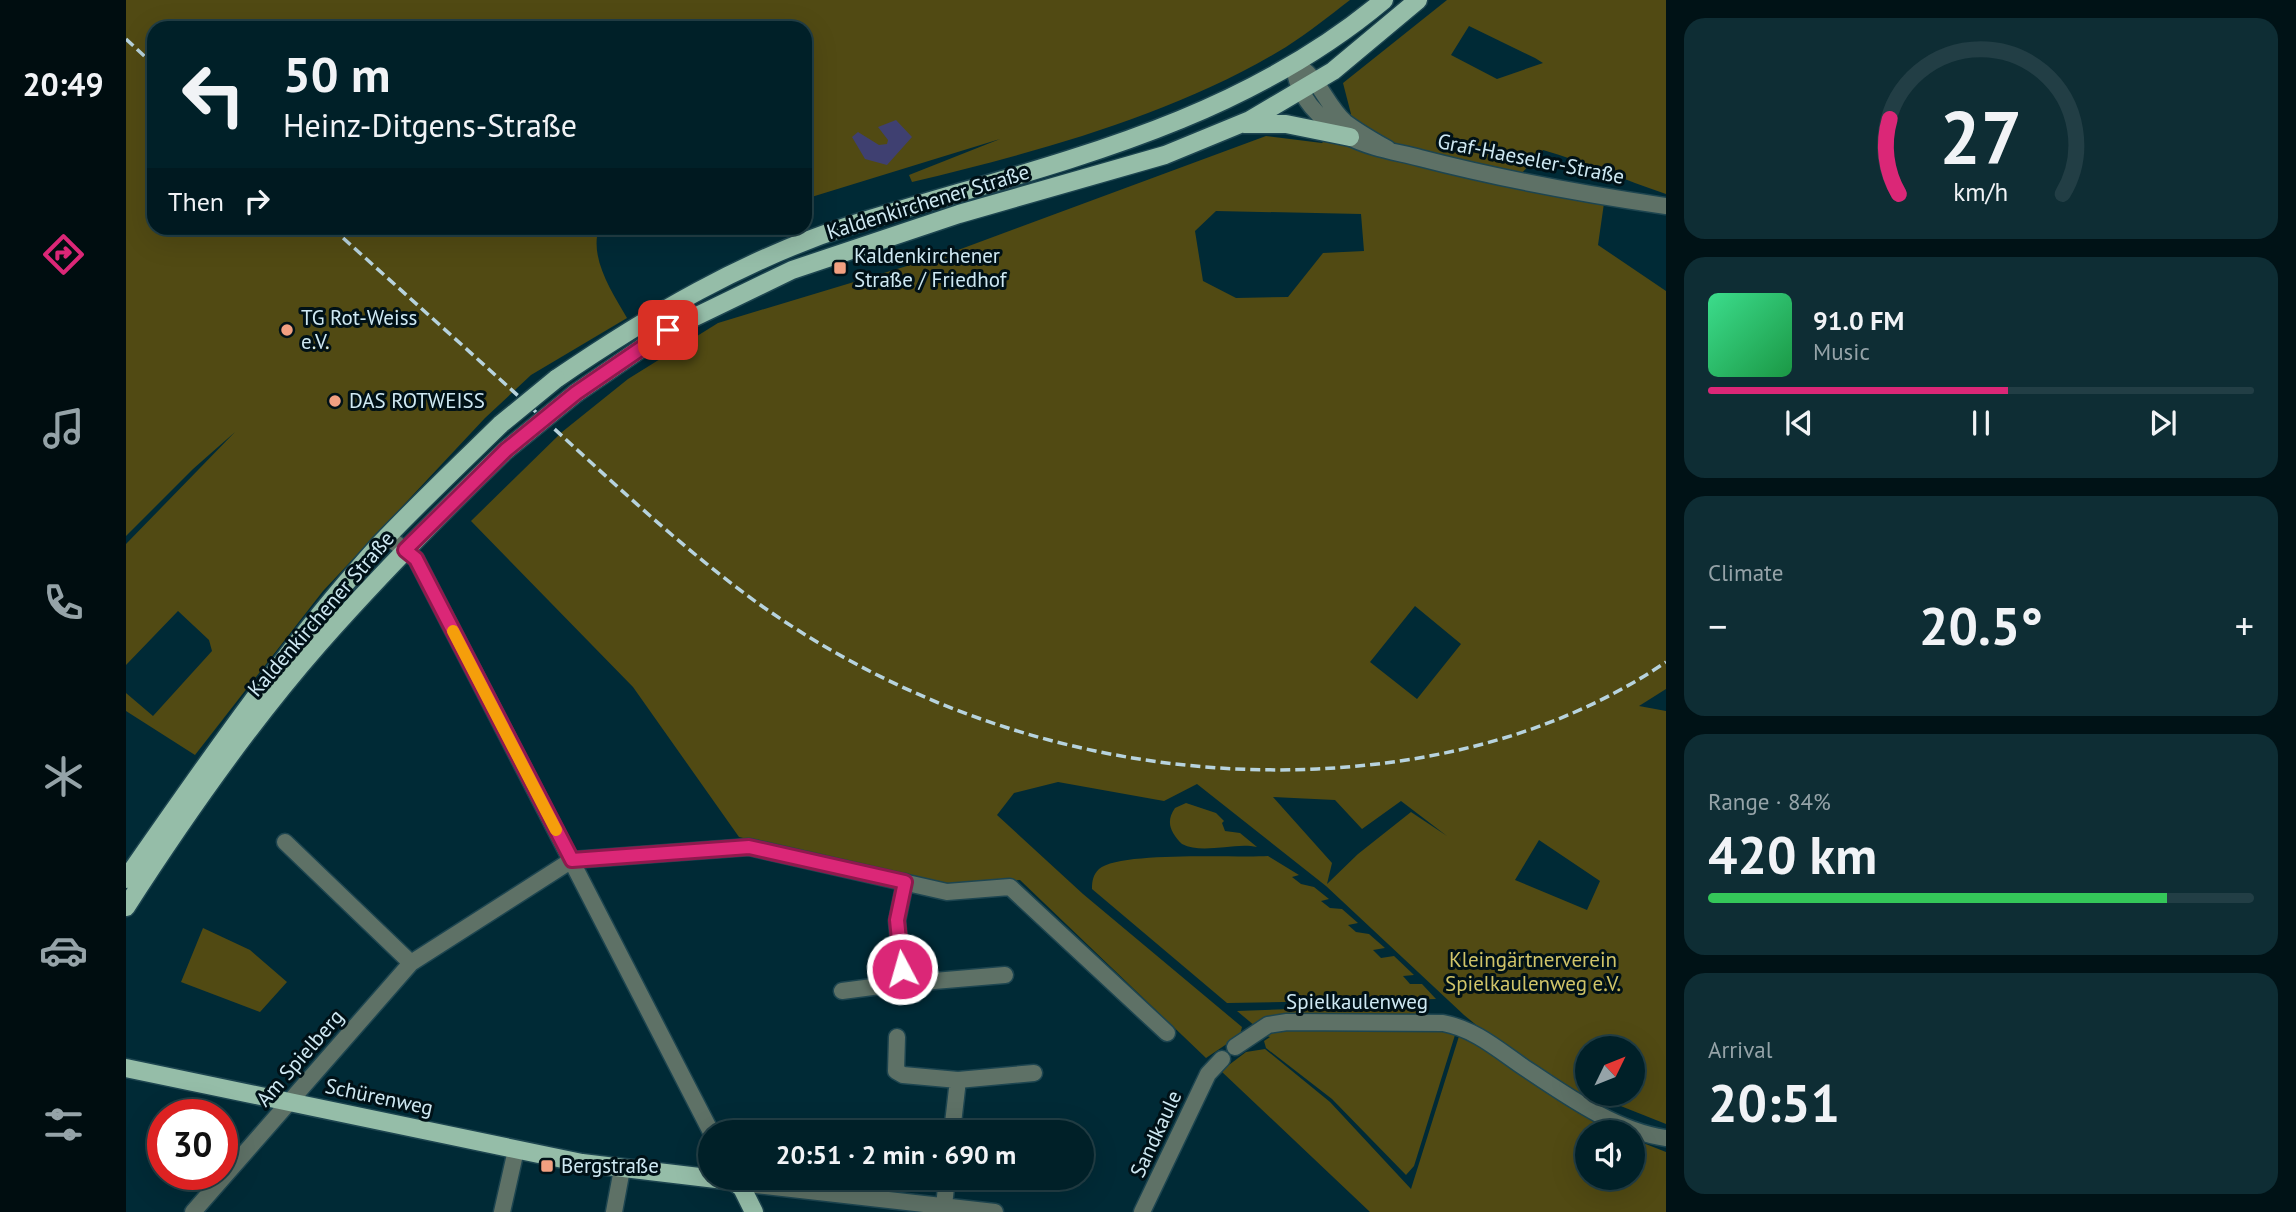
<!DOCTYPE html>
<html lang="en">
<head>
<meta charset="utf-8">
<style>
	:root { --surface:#002028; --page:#0e2d34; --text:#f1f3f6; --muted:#95a3a8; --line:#223e45; --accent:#db2777 }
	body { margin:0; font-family:"PT Sans",sans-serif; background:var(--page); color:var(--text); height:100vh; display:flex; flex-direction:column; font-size:26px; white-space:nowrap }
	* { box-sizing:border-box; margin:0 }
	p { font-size:23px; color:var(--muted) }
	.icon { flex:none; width:38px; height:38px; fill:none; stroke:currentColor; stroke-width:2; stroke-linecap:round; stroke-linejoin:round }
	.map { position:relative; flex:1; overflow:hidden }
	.panel { display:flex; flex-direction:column; gap:18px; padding:18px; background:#001216; width:630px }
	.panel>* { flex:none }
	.banner { position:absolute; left:21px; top:21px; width:665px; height:214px; border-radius:21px; box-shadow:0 7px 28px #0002,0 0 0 2px var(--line); background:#002028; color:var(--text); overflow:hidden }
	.needle { width:46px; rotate:47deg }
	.buttons { position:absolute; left:1449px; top:1036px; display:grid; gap:14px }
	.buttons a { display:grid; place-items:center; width:70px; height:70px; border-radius:50%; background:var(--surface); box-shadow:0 7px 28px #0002,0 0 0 2px var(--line); font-size:35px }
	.speed { position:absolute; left:21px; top:1099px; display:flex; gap:14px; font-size:35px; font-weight:700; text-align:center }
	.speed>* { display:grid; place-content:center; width:91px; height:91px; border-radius:50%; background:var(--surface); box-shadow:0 7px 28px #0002,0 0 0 2px var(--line); line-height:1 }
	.speed .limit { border:10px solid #d22; background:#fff; color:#111 }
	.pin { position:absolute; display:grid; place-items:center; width:60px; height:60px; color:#fff; margin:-30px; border-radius:14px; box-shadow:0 4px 10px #0006 }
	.me { position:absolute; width:77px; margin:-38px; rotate:354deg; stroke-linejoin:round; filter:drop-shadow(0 0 5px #0008) }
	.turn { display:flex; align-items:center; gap:24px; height:147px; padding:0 21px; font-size:32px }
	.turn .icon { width:91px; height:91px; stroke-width:2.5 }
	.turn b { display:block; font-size:49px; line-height:60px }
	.then { display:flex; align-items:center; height:66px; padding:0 21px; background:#0003; gap:14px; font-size:26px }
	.big { font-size:52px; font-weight:600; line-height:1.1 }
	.panel .tile { flex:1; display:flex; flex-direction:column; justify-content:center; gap:10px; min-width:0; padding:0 24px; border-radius:21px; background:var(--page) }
	.panel .dial { align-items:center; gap:0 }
	.dial svg { height:182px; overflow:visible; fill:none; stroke:var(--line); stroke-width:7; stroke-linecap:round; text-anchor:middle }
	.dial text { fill:var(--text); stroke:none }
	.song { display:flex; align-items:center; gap:21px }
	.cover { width:84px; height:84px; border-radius:10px; background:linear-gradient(135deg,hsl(150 70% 55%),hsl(140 70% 35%)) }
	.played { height:7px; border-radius:4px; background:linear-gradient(90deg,var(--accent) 55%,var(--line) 55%) }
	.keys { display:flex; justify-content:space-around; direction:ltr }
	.heat { display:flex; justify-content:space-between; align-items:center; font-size:38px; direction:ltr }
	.charge { height:10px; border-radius:5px; background:linear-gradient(90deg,#34c759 84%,var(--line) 0) }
	.trip { position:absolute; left:572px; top:1120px; width:396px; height:70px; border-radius:35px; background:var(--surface); box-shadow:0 7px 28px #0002,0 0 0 2px var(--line); font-weight:600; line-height:70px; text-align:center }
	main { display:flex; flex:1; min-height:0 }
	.tab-bar { display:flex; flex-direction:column; width:126px; justify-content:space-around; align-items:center; background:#000d10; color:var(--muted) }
	.tab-bar .icon { width:49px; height:49px }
	.tab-bar .active { color:var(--accent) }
	.tab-bar b { font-size:32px; color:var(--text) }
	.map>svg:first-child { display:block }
</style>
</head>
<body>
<main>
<nav class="tab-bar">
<b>20:49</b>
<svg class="icon active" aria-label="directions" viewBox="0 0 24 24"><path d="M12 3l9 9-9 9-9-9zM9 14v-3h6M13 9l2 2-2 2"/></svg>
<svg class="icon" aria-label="music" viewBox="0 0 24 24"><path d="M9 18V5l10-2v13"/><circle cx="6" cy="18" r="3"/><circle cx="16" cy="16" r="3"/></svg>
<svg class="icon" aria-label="phone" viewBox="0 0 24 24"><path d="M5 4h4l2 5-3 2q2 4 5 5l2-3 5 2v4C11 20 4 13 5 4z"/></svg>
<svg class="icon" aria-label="climate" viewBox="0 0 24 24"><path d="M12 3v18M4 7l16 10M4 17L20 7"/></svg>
<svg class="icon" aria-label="car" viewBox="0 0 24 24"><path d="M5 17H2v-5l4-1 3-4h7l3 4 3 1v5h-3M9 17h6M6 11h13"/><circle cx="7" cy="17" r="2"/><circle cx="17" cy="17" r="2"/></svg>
<svg class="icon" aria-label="filters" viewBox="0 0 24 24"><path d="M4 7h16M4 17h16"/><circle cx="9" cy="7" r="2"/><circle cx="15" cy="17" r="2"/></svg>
</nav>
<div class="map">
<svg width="1540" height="1212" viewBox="0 0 1540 1212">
	<rect width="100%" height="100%" fill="#002a36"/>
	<path fill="#514a13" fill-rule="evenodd" d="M0 0H1224C1203 16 1182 33 1160 47 1046 116 914 151 786 182L783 175 874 139 679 199V28H28V228H473C463 258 486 292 501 318L405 375 359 418 197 591 69 755 0 711V693L27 716 86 651 83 640 52 611 0 665V544L109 432 67 469 0 536Z
		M1321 0H1540V194C1498 180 1459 162 1417 150L1385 185 1478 203 1472 245 1540 291V689L1513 706 1540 711V1124L1477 1099 1456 1095 1365 1037 1338 1015 1200 886 1071 784 1038 801 932 782 888 793 871 815 957 894 1116 1027 1114 1035 1080 1058 894 880 828 886 613 837 507 687 345 521 436 432 502 379 592 323 824 253 1140 136 1196 143 1225 114 1217 83ZM1343 26 1409 58 1417 63 1371 79 1325 55ZM1090 211 1235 214 1238 251 1197 253 1162 297 1110 298 1077 281 1069 231ZM1289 606 1335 644 1291 699 1244 662ZM1147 797 1209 800 1236 829 1275 801 1321 836 1285 812 1232 854 1201 884 1206 863ZM1413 840 1474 881 1461 910 1389 880ZM1461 1048H1507V1094H1461Z
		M1060 803 1090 813 1098 821 1096 823 1099 831 1114 833 1131 847C1108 842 1077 855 1056 844 1045 833 1039 822 1049 808Z
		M1142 856 1173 875 1166 877 1175 884 1188 887 1203 899 1195 901 1204 908 1216 909 1232 923 1222 925 1230 932 1243 934 1259 948 1247 950 1255 958 1268 956 1288 975 1277 976 1284 984H1296L1310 999 1101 1003 966 889C966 881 967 875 973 869 994 851 1110 858 1142 856Z
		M77 928 124 950 161 982 134 1012 55 982Z
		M1280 1005 1291 1008 1292 1014 1313 1015 1129 1026 1111 1011Z
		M1276 1026 1327 1032 1329 1035 1288 1166 1280 1175 1206 1099 1140 1048 1138 1041 1144 1037 1133 1034 1143 1030Z
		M1334 1033 1493 1132H1461V1178H1507V1139L1540 1152V1212H1244L1095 1071 1120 1052 1139 1049 1204 1102 1285 1189Z"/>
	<path fill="#3f4071" d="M770 120 786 137 761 165 739 159 726 137 732 132 753 145 761 144 762 140 752 127Z"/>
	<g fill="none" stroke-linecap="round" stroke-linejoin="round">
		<defs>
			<path id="minor" d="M1262 149C1248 141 1232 132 1219 122 1199 104 1192 74 1168 64 1170 97 1195 121 1223 137 1244 148 1271 152 1294 158 1375 179 1457 194 1540 206
				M262 537 290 559 585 1132
				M159 842 285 963
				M775 954 793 952 796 982 777 983 771 921 779 882
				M796 982 879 975
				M716 991 777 983
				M771 1037 770 1071 777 1075 832 1080 908 1073
				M1109 1047 1142 1025 1161 1022 1317 1023C1348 1029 1370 1048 1396 1066 1438 1094 1489 1131 1540 1138
				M826 1132 832 1080
				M609 1178 611 1183 869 1212
				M818 1206 821 1178
				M67 1212 285 963 446 860 623 847 821 892 884 887 1041 1033
				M376 1212 390 1150
				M488 1212 496 1169
				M1016 1212 1082 1074 1096 1059"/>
			<path id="major" d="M1118 124H1160L1224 137
				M430 379C522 316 619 259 725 225 912 166 1103 130 1258 0
				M450 393 542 330 666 270 833 214 1039 155 1124 120 1207 71 1292 0
				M0 879C80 764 160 648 254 544 293 503 334 464 375 424
				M0 907C58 817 121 726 192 645 252 577 315 513 380 450
				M0 1068 456 1163 607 1181 616 1188 628 1212"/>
		</defs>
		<use href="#minor" stroke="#1d4550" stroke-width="19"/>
		<use href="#major" stroke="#1d4550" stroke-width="21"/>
		<use href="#minor" stroke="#5e7166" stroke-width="16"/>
		<use href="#major" stroke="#95bda8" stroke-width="18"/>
		<path stroke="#b7d3dd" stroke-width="3.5" stroke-dasharray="10 5" stroke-linecap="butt" d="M0 39 28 65
			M206 228C278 293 351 358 423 424 491 486 558 550 633 604 795 719 992 778 1191 769 1314 763 1437 732 1540 662"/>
		<defs>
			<path id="major-bridge" d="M375 424 430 379
				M380 450 450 393"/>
		</defs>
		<use href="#major-bridge" stroke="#1d4550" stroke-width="21" stroke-linecap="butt"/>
		<use href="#major-bridge" stroke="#95bda8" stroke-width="18"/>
	</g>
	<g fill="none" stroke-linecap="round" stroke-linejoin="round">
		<defs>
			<path id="route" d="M542 330 450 393 380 450 279 550 290 559 446 860 623 847 779 882 771 920 776 969"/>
		</defs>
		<use href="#route" stroke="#8e194d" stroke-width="18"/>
		<use href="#route" stroke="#db2777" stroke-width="12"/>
		<path stroke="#f59e0b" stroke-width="12" d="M327 631 430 830"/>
	</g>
	<g fill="#f2a081" stroke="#001117" stroke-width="2.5">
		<rect x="707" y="261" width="14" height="14" rx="3.5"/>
		<circle cx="161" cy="330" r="7"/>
		<circle cx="209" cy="401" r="7"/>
		<rect x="414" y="1159" width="14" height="14" rx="3.5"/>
	</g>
	<g text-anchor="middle" stroke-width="6" stroke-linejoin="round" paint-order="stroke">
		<g font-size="21" fill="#cfe9f3" stroke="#001117">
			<text transform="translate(1405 159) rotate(11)" y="7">Graf-Haeseler-Straße</text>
			<text transform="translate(802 202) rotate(-17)" y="7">Kaldenkirchener Straße</text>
			<text transform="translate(195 614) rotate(-49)" y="7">Kaldenkirchener Straße</text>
			<text x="1231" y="1009">Spielkaulenweg</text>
			<text transform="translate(174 1058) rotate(-49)" y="7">Am Spielberg</text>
			<text transform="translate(253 1097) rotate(12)" y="7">Schürenweg</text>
			<text transform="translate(1030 1134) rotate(-65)" y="7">Sandkaule</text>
		</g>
		<g font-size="21" fill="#cfe9f3" stroke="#001117" text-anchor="start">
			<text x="728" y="263">Kaldenkirchener<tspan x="728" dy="24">Straße / Friedhof</tspan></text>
			<text x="175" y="325">TG Rot-Weiss<tspan x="175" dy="24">e.V.</tspan></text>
			<text x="223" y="408">DAS ROTWEISS</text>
			<text x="435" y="1173">Bergstraße</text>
		</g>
		<g font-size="21" fill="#d0c469" stroke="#001117">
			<text x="1407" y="967">Kleingärtnerverein<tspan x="1407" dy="24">Spielkaulenweg e.V.</tspan></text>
		</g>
	</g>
</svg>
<div class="buttons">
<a><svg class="needle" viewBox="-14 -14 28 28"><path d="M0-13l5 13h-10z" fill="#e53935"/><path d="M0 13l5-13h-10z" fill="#95a3a8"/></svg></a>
<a><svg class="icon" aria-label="sound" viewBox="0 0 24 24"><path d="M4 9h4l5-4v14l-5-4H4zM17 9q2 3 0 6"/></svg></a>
</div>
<div class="speed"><div class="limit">30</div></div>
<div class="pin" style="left:542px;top:330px;background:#d93025"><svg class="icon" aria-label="arrive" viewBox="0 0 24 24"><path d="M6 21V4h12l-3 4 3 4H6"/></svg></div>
<svg class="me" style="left:776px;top:969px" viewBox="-20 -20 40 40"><circle r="17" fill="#db2777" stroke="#fff" stroke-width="3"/><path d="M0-11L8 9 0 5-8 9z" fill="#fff"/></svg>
<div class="trip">20:51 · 2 min · 690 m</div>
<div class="banner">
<div class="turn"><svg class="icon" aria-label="left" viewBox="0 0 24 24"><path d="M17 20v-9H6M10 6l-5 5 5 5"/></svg><div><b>50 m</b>Heinz-Ditgens-Straße</div></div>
<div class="then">Then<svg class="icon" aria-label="right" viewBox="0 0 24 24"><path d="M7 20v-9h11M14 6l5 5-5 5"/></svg></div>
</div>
</div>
<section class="panel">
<div class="tile dial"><svg viewBox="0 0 100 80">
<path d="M14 69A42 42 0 1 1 86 69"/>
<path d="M14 69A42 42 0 0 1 10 36" stroke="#db2777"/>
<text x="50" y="56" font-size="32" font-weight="700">27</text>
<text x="50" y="72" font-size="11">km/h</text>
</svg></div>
<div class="tile">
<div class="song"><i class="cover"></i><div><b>91.0 FM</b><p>Music</p></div></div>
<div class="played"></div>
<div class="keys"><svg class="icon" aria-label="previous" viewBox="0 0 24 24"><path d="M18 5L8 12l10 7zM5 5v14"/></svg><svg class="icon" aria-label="pause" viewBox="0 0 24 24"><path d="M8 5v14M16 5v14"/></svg><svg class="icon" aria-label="next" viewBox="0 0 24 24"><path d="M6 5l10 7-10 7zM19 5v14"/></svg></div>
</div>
<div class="tile"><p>Climate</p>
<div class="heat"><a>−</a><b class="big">20.5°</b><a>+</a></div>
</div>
<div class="tile"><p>Range · 84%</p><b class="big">420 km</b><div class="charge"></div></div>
<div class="tile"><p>Arrival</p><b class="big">20:51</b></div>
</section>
</main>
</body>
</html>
